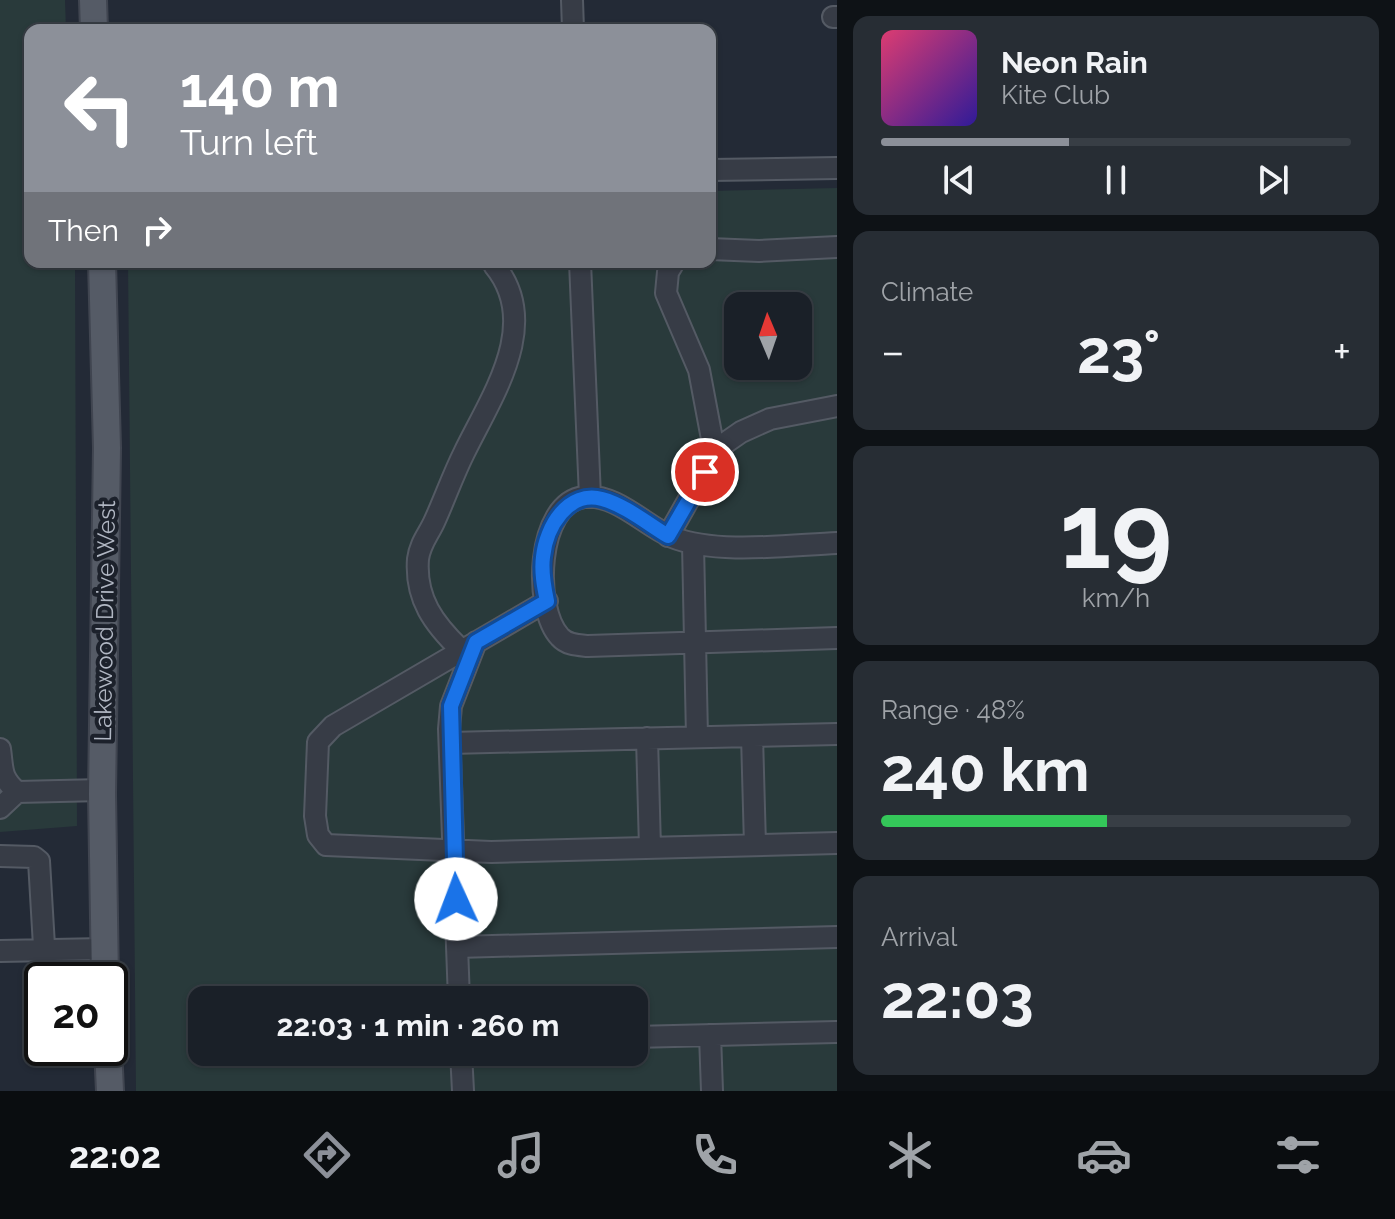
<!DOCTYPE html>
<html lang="en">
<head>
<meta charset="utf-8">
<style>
	:root { --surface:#1a2028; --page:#272d34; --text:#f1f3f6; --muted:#9fa3a8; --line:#383e45; --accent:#8c9099 }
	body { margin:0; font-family:Raleway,sans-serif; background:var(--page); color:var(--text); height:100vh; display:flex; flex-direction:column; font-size:30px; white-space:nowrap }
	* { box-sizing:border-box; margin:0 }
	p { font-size:26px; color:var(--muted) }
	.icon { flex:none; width:44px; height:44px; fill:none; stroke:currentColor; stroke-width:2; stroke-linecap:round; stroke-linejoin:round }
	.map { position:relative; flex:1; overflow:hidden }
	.sheet { display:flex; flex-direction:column; gap:16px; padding:16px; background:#0e1216; width:558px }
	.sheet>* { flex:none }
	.top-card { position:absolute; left:24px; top:24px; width:692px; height:244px; border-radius:16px; box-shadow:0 2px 6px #0004,0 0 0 2px var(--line); background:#8c9099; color:#fff; overflow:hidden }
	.needle { width:52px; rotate:358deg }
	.buttons { position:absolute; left:724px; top:292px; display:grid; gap:16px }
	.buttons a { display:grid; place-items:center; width:88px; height:88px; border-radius:16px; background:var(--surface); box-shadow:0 2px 6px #0004,0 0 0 2px var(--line); font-size:40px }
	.speed { position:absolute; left:24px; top:962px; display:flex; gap:16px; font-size:40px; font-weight:700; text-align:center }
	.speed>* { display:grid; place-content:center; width:104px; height:104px; border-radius:50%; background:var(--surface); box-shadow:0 2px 6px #0004,0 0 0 2px var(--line); line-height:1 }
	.speed .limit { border:4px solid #111; border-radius:12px; background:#fff; color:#111 }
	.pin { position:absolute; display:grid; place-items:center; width:68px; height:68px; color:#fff; margin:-34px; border:4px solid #fff; border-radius:50%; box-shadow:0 2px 8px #0007 }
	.me { position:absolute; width:88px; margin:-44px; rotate:358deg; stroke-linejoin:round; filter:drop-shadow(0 0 6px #0008) }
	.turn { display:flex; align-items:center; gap:28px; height:168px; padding:0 24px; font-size:36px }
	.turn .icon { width:104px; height:104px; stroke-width:2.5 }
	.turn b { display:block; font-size:56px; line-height:68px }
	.then { display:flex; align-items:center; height:76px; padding:0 24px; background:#0003; gap:16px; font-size:30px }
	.big { font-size:60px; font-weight:700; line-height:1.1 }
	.sheet .tile { flex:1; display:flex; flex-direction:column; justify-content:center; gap:12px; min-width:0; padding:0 28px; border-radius:16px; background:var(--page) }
	.sheet .dial { align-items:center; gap:0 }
	.dial b { font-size:104px; line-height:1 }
	.song { display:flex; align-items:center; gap:24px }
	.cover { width:96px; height:96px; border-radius:12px; background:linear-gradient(135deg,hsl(340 70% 55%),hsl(250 70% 35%)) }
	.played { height:8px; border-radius:4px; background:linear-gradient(90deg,var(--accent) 40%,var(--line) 40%) }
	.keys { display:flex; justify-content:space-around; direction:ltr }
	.heat { display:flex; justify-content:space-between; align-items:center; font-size:44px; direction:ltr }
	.charge { height:12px; border-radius:6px; background:linear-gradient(90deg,#34c759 48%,var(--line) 0) }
	.trip { position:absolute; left:188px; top:986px; width:460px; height:80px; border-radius:16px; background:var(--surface); box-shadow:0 2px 6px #0004,0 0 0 2px var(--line); font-weight:700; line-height:80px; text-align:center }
	.tab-bar { display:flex; height:128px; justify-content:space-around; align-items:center; background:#0a0d10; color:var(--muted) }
	.tab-bar .icon { width:56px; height:56px }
	.tab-bar .selected { color:var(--accent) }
	.tab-bar b { font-size:36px; color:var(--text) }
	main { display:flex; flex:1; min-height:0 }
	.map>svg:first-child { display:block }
</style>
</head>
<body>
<main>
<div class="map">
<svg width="837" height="1091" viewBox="0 0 837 1091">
	<rect width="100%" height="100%" fill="#232a36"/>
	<path fill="#293a3b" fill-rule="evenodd" d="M0 0H65L66 30H30V262H75L77 826 0 832Z
		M837 188V1091H136L128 262H710V191ZM738 306H798V366H738ZM202 1000H634V1052H202Z"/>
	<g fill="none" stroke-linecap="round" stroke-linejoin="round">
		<defs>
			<path id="minor" d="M572 0 573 30
				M833 17H837
				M710 170 837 168
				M710 249 759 251 837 247
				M580 262 590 497
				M674 262 668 272 666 293 699 370 712 439 718 448
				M668 536 718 448 741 432 770 419 837 406
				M837 543C789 545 716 555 672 537 645 526 616 493 584 497 536 503 533 609 560 637 567 645 578 645 588 646L837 638
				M693 544 697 737
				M547 601 333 726 318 742 315 816 318 835 326 845 491 852 837 843
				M461 650C434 624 415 599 418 559 420 543 429 534 435 520 445 498 453 475 464 453 491 397 543 324 494 265
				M752 736 755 845
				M647 738 650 848
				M450 743 837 734
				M0 749C3 769 0 777 17 792L102 790
				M0 808 17 792
				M0 856 34 857 39 861 46 980
				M457 947 837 937
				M0 951 104 949
				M459 1000 449 729 451 706 476 642
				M710 1035 712 1091
				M634 1037 837 1032
				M461 1052 463 1091"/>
			<path id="major" d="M93 0 94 30
				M102 262 107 448 102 794 105 980
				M108 1048 110 1091"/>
		</defs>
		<use href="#minor" stroke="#545a64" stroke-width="24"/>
		<use href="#major" stroke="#404550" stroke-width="30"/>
		<use href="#minor" stroke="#373c46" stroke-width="20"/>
		<use href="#major" stroke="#555b66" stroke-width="26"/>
	</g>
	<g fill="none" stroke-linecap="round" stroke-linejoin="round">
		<defs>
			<path id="route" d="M456 899 451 706 476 642 547 601C544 587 541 572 543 557 546 527 568 490 602 499 625 505 648 524 668 536L705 472"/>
		</defs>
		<use href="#route" stroke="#114b97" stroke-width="20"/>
		<use href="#route" stroke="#1a73e8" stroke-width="14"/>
	</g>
	<g text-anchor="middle" stroke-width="8" stroke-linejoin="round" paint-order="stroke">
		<g font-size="24" fill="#b1b7c3" stroke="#1c212b">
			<text transform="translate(105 621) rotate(-89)" y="8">Lakewood Drive West</text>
		</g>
	</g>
</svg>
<div class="buttons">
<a><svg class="needle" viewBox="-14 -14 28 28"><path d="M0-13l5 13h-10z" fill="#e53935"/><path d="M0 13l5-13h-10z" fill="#9fa3a8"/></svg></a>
</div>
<div class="speed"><div class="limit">20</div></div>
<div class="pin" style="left:705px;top:472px;background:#d93025"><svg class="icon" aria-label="arrive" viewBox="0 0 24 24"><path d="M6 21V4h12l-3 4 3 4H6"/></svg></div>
<svg class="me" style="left:456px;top:899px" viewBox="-20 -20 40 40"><circle r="19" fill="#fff"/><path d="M0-13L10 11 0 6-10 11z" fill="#1a73e8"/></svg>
<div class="trip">22:03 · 1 min · 260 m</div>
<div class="top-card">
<div class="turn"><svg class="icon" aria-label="left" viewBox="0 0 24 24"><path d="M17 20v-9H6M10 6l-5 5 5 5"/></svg><div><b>140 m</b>Turn left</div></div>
<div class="then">Then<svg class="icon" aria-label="right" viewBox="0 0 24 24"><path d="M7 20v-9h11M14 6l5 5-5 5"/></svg></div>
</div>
</div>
<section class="sheet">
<div class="tile">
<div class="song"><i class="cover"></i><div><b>Neon Rain</b><p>Kite Club</p></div></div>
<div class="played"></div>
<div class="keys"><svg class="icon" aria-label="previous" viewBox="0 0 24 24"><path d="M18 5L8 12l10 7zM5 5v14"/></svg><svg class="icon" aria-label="pause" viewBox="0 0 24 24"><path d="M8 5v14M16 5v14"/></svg><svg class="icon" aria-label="next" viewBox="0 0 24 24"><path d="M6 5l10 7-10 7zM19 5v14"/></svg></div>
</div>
<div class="tile"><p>Climate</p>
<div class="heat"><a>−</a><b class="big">23°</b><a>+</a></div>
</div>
<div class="tile dial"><b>19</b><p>km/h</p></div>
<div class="tile"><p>Range · 48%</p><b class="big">240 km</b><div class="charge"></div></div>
<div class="tile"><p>Arrival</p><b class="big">22:03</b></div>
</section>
</main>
<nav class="tab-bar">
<b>22:02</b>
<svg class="icon selected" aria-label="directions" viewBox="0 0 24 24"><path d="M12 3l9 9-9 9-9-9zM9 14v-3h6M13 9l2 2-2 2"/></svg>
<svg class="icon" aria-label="music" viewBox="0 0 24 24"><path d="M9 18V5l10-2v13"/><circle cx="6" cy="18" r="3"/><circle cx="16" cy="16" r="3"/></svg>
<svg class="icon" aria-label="phone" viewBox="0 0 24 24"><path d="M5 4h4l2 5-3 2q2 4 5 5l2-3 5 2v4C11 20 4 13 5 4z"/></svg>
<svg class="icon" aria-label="climate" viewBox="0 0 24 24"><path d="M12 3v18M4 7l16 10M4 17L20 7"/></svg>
<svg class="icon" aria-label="car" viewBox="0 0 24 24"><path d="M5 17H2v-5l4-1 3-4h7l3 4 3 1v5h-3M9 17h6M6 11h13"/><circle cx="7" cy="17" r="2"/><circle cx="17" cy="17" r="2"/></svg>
<svg class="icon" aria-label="filters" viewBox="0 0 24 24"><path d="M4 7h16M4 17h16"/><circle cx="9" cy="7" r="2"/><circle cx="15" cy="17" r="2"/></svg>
</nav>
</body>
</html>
